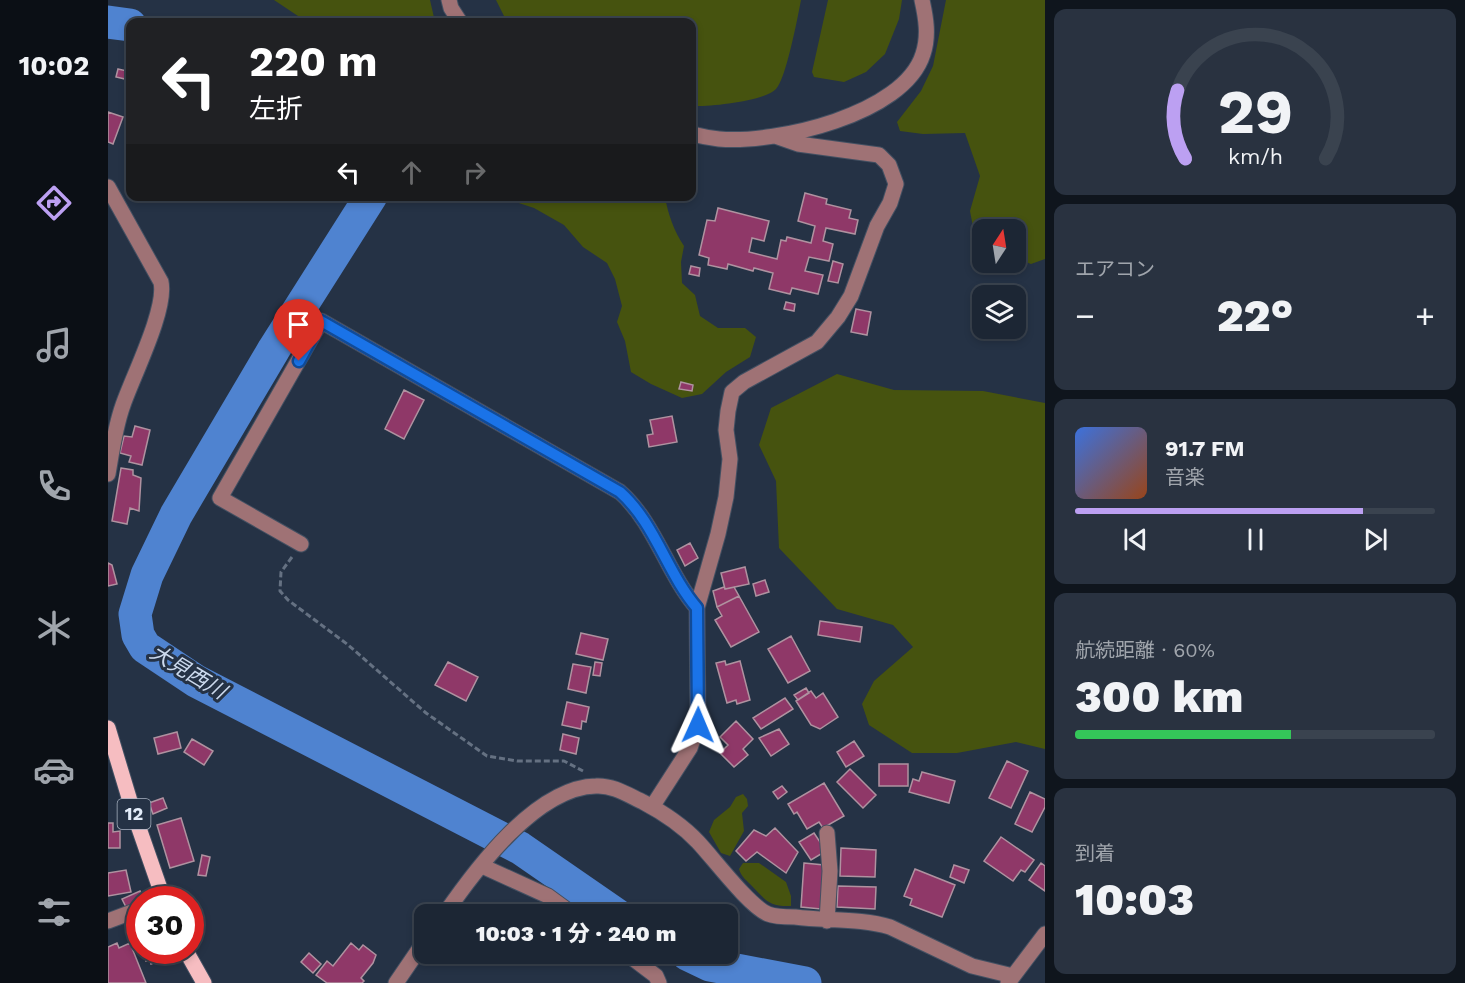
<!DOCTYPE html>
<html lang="ja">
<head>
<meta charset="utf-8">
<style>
	:root { --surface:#1c2634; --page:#293240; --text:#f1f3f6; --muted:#a0a5ac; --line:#3a434f; --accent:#bca0f2 }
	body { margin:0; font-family:"Work Sans","Noto Sans JP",sans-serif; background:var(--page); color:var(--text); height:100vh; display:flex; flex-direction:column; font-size:22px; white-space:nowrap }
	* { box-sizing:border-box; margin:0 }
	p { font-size:20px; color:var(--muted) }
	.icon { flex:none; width:33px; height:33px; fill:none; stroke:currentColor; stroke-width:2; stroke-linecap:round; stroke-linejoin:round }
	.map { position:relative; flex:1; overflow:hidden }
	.panel { display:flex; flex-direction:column; gap:9px; padding:9px; background:#0f151d; width:420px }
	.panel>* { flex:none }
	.top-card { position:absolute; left:18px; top:18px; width:570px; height:183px; border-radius:12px; box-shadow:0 3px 9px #0003,0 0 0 2px var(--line); background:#202124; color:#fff; overflow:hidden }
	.needle { width:39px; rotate:12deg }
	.buttons { position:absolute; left:864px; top:219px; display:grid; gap:12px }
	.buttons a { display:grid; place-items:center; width:54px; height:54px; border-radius:12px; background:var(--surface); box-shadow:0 3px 9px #0003,0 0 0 2px var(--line); font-size:30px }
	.speed { position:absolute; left:18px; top:886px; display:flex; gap:12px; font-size:30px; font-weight:700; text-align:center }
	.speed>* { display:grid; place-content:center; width:78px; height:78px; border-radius:50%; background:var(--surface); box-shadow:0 3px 9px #0003,0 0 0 2px var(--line); line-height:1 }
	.speed .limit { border:9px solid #d22; background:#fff; color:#111 }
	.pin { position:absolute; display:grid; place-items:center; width:51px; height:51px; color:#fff; margin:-62px -26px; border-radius:50% 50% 50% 0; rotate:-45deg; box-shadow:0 0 6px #0007 }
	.pin .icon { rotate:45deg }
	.me { position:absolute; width:66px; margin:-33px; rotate:1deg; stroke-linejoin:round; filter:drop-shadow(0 0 4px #0008) }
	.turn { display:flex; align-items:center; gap:21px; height:126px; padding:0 24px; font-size:27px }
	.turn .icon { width:78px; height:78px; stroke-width:2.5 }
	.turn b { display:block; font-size:42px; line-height:51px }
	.lanes { display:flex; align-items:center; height:57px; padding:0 24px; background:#0003; justify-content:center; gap:30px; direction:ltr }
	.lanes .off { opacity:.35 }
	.big { font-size:45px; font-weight:800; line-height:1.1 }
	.panel .card { flex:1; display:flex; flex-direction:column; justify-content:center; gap:9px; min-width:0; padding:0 21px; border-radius:12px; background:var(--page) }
	.panel .dial { align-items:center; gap:0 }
	.dial svg { height:156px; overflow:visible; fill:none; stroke:var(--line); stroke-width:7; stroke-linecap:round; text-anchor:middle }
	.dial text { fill:var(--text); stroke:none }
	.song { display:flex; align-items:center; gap:18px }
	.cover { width:72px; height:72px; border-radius:9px; background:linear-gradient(135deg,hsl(220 70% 55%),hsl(20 70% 35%)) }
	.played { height:6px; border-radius:3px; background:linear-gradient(90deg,var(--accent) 80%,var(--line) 80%) }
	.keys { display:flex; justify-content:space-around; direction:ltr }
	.heat { display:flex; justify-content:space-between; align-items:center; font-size:33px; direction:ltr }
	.charge { height:9px; border-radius:4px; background:linear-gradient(90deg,#34c759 60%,var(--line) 0) }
	.trip { position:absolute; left:306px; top:904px; width:324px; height:60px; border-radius:12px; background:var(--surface); box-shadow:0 3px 9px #0003,0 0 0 2px var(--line); font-weight:800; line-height:60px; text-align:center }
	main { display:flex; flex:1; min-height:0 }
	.tab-bar { display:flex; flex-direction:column; width:108px; justify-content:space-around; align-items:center; background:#0b0f15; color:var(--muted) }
	.tab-bar .icon { width:42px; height:42px }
	.tab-bar .selected { color:var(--accent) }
	.tab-bar b { font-size:27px; color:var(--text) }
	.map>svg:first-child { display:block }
</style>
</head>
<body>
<main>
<nav class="tab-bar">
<b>10:02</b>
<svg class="icon selected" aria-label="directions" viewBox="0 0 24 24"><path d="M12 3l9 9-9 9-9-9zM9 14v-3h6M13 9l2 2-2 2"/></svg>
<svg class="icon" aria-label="music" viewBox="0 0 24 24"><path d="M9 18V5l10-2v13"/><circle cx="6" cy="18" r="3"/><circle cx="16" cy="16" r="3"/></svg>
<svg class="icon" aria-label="phone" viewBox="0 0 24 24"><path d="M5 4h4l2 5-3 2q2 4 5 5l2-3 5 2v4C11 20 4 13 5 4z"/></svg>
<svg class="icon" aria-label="climate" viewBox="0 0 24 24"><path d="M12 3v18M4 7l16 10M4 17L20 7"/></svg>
<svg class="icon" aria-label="car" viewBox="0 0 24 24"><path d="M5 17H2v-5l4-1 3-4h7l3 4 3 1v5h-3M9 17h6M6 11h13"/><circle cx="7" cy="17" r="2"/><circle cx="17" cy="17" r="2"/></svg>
<svg class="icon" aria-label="filters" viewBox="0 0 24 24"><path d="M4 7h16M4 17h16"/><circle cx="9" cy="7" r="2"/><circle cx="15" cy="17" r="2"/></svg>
</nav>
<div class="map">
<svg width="937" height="983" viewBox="0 0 937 983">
	<rect width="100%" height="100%" fill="#253245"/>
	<path fill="#46530f" d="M166 0H322L327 22H199Z
		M388 0H693C690 16 678 79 668 89 657 101 601 107 584 106V22H399Z
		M720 0H794L791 19 777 54 758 72 736 82 706 77 704 72Z
		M838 0H937V259L923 264 908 258V230H874V245L868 243 862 211 872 176 857 133 815 134 792 131 789 122 813 91 825 66Z
		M392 197H557C560 214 566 231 576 246L573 262 574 283 587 295 592 316 610 328H637L648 337 642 357 618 372 594 394 574 398 543 384 523 372 517 341 509 322 514 306 507 279 499 263 475 247 456 225 426 208Z
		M729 374 786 390 875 391 937 403V749L908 742 849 753H804L761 725 754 704 766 681 805 647 785 625 729 609 671 548 668 481 651 445 663 408Z
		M635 794 639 799 640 806 634 813 636 831 622 856 613 853 601 832 606 820 622 807 628 797Z
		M635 863H651L678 882 683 896V906C660 907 657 899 642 884 637 879 633 876 631 869Z"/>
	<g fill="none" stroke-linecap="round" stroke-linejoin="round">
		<path stroke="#4f83d0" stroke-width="33" d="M0 22 22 25
			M263 196 166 349 68 515 39 575 27 614 30 635 37 647 88 681 412 848 509 915
			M579 954 602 965 697 983"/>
	</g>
	<path fill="#8f3868" stroke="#af92a0" stroke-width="1.5" d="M10 69 19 71 17 79 8 77Z
		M0 112 15 117 5 144 0 142Z
		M697 193 719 199 718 204 743 210 741 218 750 220 747 234 718 228 715 241 725 244 721 261 701 257 697 271 715 275 710 294 684 288 682 294 661 289 665 273 646 268 645 271 620 264 619 269 600 265 601 258 591 255 599 220 607 221 610 208 661 221 656 241 644 238 641 252 669 259 673 240 678 241 679 237 703 243 707 226 690 221Z
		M725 261 735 264 730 283 720 281Z
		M583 266 592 268 591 276 581 274Z
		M678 302 687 304 686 311 676 309Z
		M748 309 763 312 759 335 743 332Z
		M573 382 585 385 584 391 571 389Z
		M296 390 316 400 296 439 277 429Z
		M564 416 569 442 541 447 539 435 545 434 542 420Z
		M27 426 42 430 34 465 21 462 23 456 12 453 16 436 24 437Z
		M13 468 25 470V475L33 478 31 511 22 508 19 524 4 521Z
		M582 543 590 558 577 566 569 550Z
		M0 563 4 565 9 584 0 586Z
		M637 567 641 584 617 589 613 573Z
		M657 580 661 592 648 596 645 584Z
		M616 587 617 589 626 587 631 596 609 607 605 591Z
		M631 596 651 632 623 647 607 620 614 616 609 607Z
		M712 621 754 627 752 642 710 635Z
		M473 633 500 639 495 660 468 654Z
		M683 636 702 671 680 683 660 649Z
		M617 661 618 665 632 661 642 700 629 704 628 700 619 703 608 663Z
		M340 662 370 677 358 701 327 685Z
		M487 662 494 663 492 676 485 675Z
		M465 664 483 667 478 693 460 689Z
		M698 688 701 693 690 700 686 695Z
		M703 691 708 698 715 693 730 717 712 729 703 725 688 701Z
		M677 698 685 709 653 729 645 718Z
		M459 702 481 707 478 722 474 721 473 729 454 725Z
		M628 721 645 739 635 749 640 755 626 767 612 753 620 745 612 737Z
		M671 729 681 744 663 756 651 738Z
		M69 732 73 748 50 754 46 738Z
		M455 734 471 738 468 754 452 750Z
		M84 739 105 751 96 765 76 752Z
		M746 741 756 756 738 767 729 752Z
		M899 761 920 771 903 808 881 798Z
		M771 764H800V786H771Z
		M742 769 768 795 755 808 729 782Z
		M814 772 847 781 841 803 801 792 805 779 811 781Z
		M716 783 736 816 715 828 711 822 699 829 689 812 686 814 680 804Z
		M674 786 679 792 670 799 665 792Z
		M922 792 937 799V807L924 832 907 824Z
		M55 798 59 808 45 814 41 803Z
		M73 818 86 861 62 868 49 825Z
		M0 823H5V832L12 831V848H0Z
		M667 828 690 852 678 873 649 852 638 861 628 851 646 830 658 836Z
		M706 833 718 851 703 860 691 842Z
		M893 837 926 860 917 872 913 870 905 881 876 861Z
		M733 848 768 850 767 877 732 876Z
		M94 855 102 857 98 876 90 875Z
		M696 863 716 865 713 909 693 907Z
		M933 863 937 866V891L921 880Z
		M846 865 861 870 856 883 842 877Z
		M807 869 847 885 834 917 802 905 804 899 796 896Z
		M18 870 23 892 0 896V873Z
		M730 886 768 887 767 909 729 907Z
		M32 891 35 900 18 907 14 899Z
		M9 943 11 948 22 943 38 983H0V947Z
		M243 943 251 950 255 945 268 955 265 963 253 978 256 981 254 983H219L208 975 219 961 225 966Z
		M35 951H53L54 955 50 957 51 961 43 964 42 960 38 961Z
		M201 953 213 964 205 973 193 962Z"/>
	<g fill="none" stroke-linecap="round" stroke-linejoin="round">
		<defs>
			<path id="minor" d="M341 0 343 8 352 22
				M584 134C592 136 602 138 611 139 667 144 796 115 815 54 821 36 818 18 814 0
				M0 187 53 282C59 309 25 376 15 405 7 427 4 451 0 474
				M193 544 112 498 213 321 512 492C547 523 559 573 589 608
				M544 807 582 748 590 725 589 608 610 534 618 497 622 459 618 430 620 411 624 392 636 382 709 342 730 317 743 296 769 226 782 203 788 184 781 165 771 155 690 144 667 136
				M719 833 722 871 719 921
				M374 866 440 896 466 915
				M336 915C367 870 428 787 488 786 505 785 520 795 535 802 554 812 575 826 590 842 606 859 641 906 660 914 667 917 679 917 687 917 718 921 753 918 782 927L864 966 905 976
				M0 921 32 909
				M519 954 548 976 551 983
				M288 983 316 942
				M900 983 937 934"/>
			<path id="major" d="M0 728 25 811 56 900
				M78 951 96 983"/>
		</defs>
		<use href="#minor" stroke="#435062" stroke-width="17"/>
		<use href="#major" stroke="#435062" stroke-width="17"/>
		<path stroke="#657182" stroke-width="3" stroke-dasharray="6 3" stroke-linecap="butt" d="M184 557 173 572 172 591 180 600 239 644 318 713 379 756 409 761H456L475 771"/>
		<use href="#minor" stroke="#9f7275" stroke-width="15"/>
		<use href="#major" stroke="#f6bdc1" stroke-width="15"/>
	</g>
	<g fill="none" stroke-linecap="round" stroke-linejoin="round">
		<defs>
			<path id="route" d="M191 361 213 321 512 492C547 523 559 573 589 608L590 725"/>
		</defs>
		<use href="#route" stroke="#114b97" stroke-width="15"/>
		<use href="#route" stroke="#1a73e8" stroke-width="10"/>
	</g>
	<g text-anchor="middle" stroke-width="6" stroke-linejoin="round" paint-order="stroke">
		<rect fill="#253245" stroke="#aab4c3" stroke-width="1.5" x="9.5" y="799" width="33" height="30" rx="4.5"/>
		<g font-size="18" font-weight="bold" fill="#e3ecf9">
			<text x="26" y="820">12</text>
		</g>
		<g font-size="21" font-style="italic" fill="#ccdaee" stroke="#253245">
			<text transform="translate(80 672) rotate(31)" y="7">大見西川</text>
		</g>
	</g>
</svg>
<div class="buttons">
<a><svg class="needle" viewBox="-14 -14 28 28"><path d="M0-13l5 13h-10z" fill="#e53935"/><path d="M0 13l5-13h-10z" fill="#a0a5ac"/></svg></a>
<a><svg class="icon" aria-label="layers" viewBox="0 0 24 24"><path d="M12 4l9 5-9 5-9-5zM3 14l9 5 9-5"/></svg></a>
</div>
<div class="speed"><div class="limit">30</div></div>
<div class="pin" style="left:191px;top:361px;background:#d93025"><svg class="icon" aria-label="arrive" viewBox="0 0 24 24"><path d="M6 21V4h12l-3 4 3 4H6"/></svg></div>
<svg class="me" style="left:590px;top:725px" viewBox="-20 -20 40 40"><path d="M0-17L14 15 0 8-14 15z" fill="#1a73e8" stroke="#fff" stroke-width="4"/></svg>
<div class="trip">10:03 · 1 分 · 240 m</div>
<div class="top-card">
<div class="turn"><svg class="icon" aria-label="left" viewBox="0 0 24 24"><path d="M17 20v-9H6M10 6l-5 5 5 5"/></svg><div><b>220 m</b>左折</div></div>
<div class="lanes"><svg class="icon" aria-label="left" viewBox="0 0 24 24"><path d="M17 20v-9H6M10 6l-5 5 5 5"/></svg><svg class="icon off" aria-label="ahead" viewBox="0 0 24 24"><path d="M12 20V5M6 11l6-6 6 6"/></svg><svg class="icon off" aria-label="right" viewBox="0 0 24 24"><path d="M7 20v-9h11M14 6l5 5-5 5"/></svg></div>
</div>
</div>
<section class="panel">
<div class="card dial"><svg viewBox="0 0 100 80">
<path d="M14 69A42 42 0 1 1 86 69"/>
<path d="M14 69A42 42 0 0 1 10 34" stroke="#bca0f2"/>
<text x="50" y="56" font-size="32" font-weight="700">29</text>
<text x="50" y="72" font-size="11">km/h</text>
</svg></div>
<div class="card"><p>エアコン</p>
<div class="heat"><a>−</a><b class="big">22°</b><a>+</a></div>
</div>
<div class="card">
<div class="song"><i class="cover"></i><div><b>91.7 FM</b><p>音楽</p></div></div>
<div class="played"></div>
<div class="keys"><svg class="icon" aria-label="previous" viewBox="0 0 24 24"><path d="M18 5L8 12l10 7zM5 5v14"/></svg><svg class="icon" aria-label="pause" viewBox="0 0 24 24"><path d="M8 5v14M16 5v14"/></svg><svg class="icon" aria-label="next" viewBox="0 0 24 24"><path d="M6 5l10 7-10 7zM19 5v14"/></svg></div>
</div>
<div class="card"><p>航続距離 · 60%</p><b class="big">300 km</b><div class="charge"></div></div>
<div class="card"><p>到着</p><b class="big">10:03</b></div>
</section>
</main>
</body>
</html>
